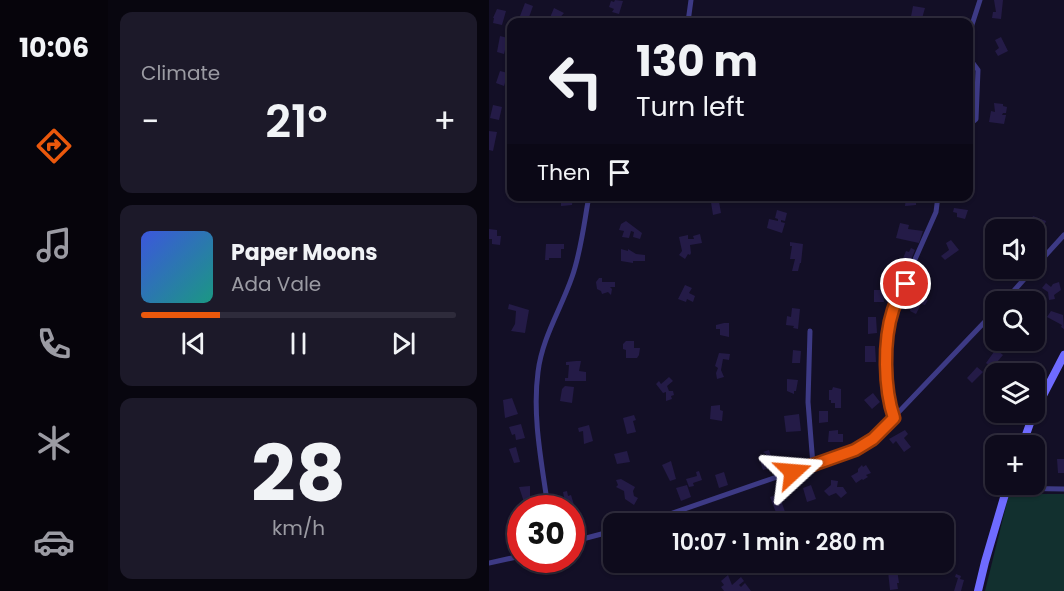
<!DOCTYPE html>
<html lang="en">
<head>
<meta charset="utf-8">
<style>
	:root { --surface:#0e0b1c; --page:#1c1929; --text:#f1f3f6; --muted:#9b9ba3; --line:#2e2b3b; --accent:#ea580c }
	body { margin:0; font-family:Poppins,sans-serif; background:var(--page); color:var(--text); height:100vh; display:flex; flex-direction:column; font-size:22px; white-space:nowrap }
	* { box-sizing:border-box; margin:0 }
	p { font-size:20px; color:var(--muted) }
	.icon { flex:none; width:33px; height:33px; fill:none; stroke:currentColor; stroke-width:2; stroke-linecap:round; stroke-linejoin:round }
	.map { position:relative; flex:1; overflow:hidden }
	.side { display:flex; flex-direction:column; gap:12px; padding:12px; background:#08060f; width:381px }
	.side>* { flex:none }
	.hud { position:absolute; left:18px; top:18px; width:466px; height:183px; border-radius:12px; box-shadow:0 2px 4px #0004,0 0 0 2px var(--line); background:#0e0b1c; color:var(--text); overflow:hidden }
	.buttons { position:absolute; left:496px; top:219px; display:grid; gap:12px }
	.buttons a { display:grid; place-items:center; width:60px; height:60px; border-radius:12px; background:var(--surface); box-shadow:0 2px 4px #0004,0 0 0 2px var(--line); font-size:30px }
	.speed { position:absolute; left:18px; top:495px; display:flex; gap:12px; font-size:30px; font-weight:700; text-align:center }
	.speed>* { display:grid; place-content:center; width:78px; height:78px; border-radius:50%; background:var(--surface); box-shadow:0 2px 4px #0004,0 0 0 2px var(--line); line-height:1 }
	.speed .limit { border:9px solid #d22; background:#fff; color:#111 }
	.pin { position:absolute; display:grid; place-items:center; width:51px; height:51px; color:#fff; margin:-26px; border:3px solid #fff; border-radius:50%; box-shadow:0 2px 6px #0007 }
	.me { position:absolute; width:66px; margin:-33px; rotate:71deg; stroke-linejoin:round; filter:drop-shadow(0 0 4px #0008) }
	.turn { display:flex; align-items:center; gap:21px; height:126px; padding:0 30px; font-size:27px }
	.turn .icon { width:78px; height:78px; stroke-width:2.5 }
	.turn b { display:block; font-size:42px; line-height:51px }
	.then { display:flex; align-items:center; height:57px; padding:0 30px; background:#0003; gap:12px; font-size:22px }
	.big { font-size:45px; font-weight:600; line-height:1.1 }
	.side .tile { flex:1; display:flex; flex-direction:column; justify-content:center; gap:9px; min-width:0; padding:0 21px; border-radius:12px; background:var(--page) }
	.side .dial { align-items:center; gap:0 }
	.dial b { font-size:78px; line-height:1 }
	.song { display:flex; align-items:center; gap:18px }
	.cover { width:72px; height:72px; border-radius:9px; background:linear-gradient(135deg,hsl(230 70% 55%),hsl(170 70% 35%)) }
	.played { height:6px; border-radius:3px; background:linear-gradient(90deg,var(--accent) 25%,var(--line) 25%) }
	.keys { display:flex; justify-content:space-around; direction:ltr }
	.heat { display:flex; justify-content:space-between; align-items:center; font-size:33px; direction:ltr }
	.trip { position:absolute; left:114px; top:513px; width:351px; height:60px; border-radius:12px; background:var(--surface); box-shadow:0 2px 4px #0004,0 0 0 2px var(--line); font-weight:600; line-height:60px; text-align:center }
	main { display:flex; flex:1; min-height:0 }
	.tab-bar { display:flex; flex-direction:column; width:108px; justify-content:space-around; align-items:center; background:#06040b; color:var(--muted) }
	.tab-bar .icon { width:42px; height:42px }
	.tab-bar .current { color:var(--accent) }
	.tab-bar b { font-size:27px; color:var(--text) }
	.map>svg:first-child { display:block }
</style>
</head>
<body>
<main>
<nav class="tab-bar">
<b>10:06</b>
<svg class="icon current" aria-label="directions" viewBox="0 0 24 24"><path d="M12 3l9 9-9 9-9-9zM9 14v-3h6M13 9l2 2-2 2"/></svg>
<svg class="icon" aria-label="music" viewBox="0 0 24 24"><path d="M9 18V5l10-2v13"/><circle cx="6" cy="18" r="3"/><circle cx="16" cy="16" r="3"/></svg>
<svg class="icon" aria-label="phone" viewBox="0 0 24 24"><path d="M5 4h4l2 5-3 2q2 4 5 5l2-3 5 2v4C11 20 4 13 5 4z"/></svg>
<svg class="icon" aria-label="climate" viewBox="0 0 24 24"><path d="M12 3v18M4 7l16 10M4 17L20 7"/></svg>
<svg class="icon" aria-label="car" viewBox="0 0 24 24"><path d="M5 17H2v-5l4-1 3-4h7l3 4 3 1v5h-3M9 17h6M6 11h13"/><circle cx="7" cy="17" r="2"/><circle cx="17" cy="17" r="2"/></svg>
</nav>
<section class="side">
<div class="tile"><p>Climate</p>
<div class="heat"><a>−</a><b class="big">21°</b><a>+</a></div>
</div>
<div class="tile">
<div class="song"><i class="cover"></i><div><b>Paper Moons</b><p>Ada Vale</p></div></div>
<div class="played"></div>
<div class="keys"><svg class="icon" aria-label="previous" viewBox="0 0 24 24"><path d="M18 5L8 12l10 7zM5 5v14"/></svg><svg class="icon" aria-label="pause" viewBox="0 0 24 24"><path d="M8 5v14M16 5v14"/></svg><svg class="icon" aria-label="next" viewBox="0 0 24 24"><path d="M6 5l10 7-10 7zM19 5v14"/></svg></div>
</div>
<div class="tile dial"><b>28</b><p>km/h</p></div>
</section>
<div class="map">
<svg width="575" height="591" viewBox="0 0 575 591">
	<rect width="100%" height="100%" fill="#130f26"/>
	<path fill="#12302f" d="M520 494H575V591H496Z"/>
	<path fill="#241b47" d="M126 0 134 1 130 14 123 12 125 9 120 7 122 1 125 2Z
		M505 0H514L512 19 503 18 504 12H507Z
		M36 3 44 6 39 20 31 16Z
		M424 6 436 8 432 22H421Z
		M65 8 75 13 67 22 60 20Z
		M8 9 17 11 13 25 4 23 5 18H4Z
		M11 36 19 38 15 54 8 52Z
		M512 37 519 51 509 56 506 51 510 48 506 40Z
		M11 71 19 73 15 86 7 83Z
		M505 103 514 104V106L518 107 517 113H514L513 115H517L515 124 500 122 502 111 506 112Z
		M4 105 13 107 10 120 1 118Z
		M0 131 8 132 4 151 0 150Z
		M75 196 84 197 83 205 72 206V199H75Z
		M221 196H229L232 213 224 215Z
		M417 196H427V205L416 206Z
		M465 208 479 210 476 219 468 217V213L464 212Z
		M288 210 298 213 296 221 292 220V222L296 223 293 233 278 228 280 219 289 221V219L286 218Z
		M544 216 557 221 552 234 543 230 545 222 542 221Z
		M137 221 153 233 151 239 144 237 145 232 142 231 140 238 133 237 135 231 130 230 132 224Z
		M411 223 420 225 419 229 434 231 430 243 407 238Z
		M0 229 8 230V236H12L11 245 3 244V239H0Z
		M211 234 213 243 201 245 202 253 201 255 199 254 196 259 190 255 193 251 190 237 199 235V239H205L204 236Z
		M462 240 470 250 456 260 452 256 460 250 457 243Z
		M301 242 314 244 312 263H311L309 271H303L306 259H301L303 246H301Z
		M57 244H75V249H72V258H60V260H56Z
		M422 248 426 250 419 267 417 266 418 263 413 261 417 251 420 252Z
		M132 249 139 251V249L147 254 156 255V261H144V263L132 261Z
		M110 278H113V282H126V287H121L123 289 122 295 119 292 113 294 112 291 108 289 107 282Z
		M570 282 572 290 565 295 566 299 560 300 559 292 553 288 557 283 562 287 564 284Z
		M196 285 203 288 200 293 206 296 204 302 198 299 197 302 189 299Z
		M385 290H394L395 302H385Z
		M430 290 436 293 434 297 439 300 436 305 432 304 427 314 421 311Z
		M20 304 40 310 36 333 22 331 26 324 27 311 19 309Z
		M303 308 311 309 309 329 304 328 305 326 297 325 298 316 302 317Z
		M562 311 574 315 575 329 572 327 573 325 558 317Z
		M379 317H387L388 333 379 334Z
		M235 323H240V337L231 335V329H227V325Z
		M137 341H145V348H151L150 355 148 358H137V350L134 349V344Z
		M376 346H386L387 362H376Z
		M507 349 514 355 503 368 497 363Z
		M304 350 312 351 311 363H303Z
		M230 353 241 354 240 360 234 359 232 370 235 377 228 379 227 373 229 368 226 366Z
		M87 361H92L90 371 97 372V381H76V378H79L80 365H77V362Z
		M488 367 494 372 483 383 478 378Z
		M180 377 184 381 178 386 180 391H184L185 395 182 396 183 399 177 401V392L174 393 167 384 170 381 172 384Z
		M298 379 309 380 307 391H305V394L298 391Z
		M76 386 85 387 83 403 71 401 73 389Z
		M344 387 352 389V408H346V403H342V400H340V390H343Z
		M384 393 391 402 383 409 375 400Z
		M23 398 29 414 16 418 14 400Z
		M231 405V410L234 411 233 421 221 419 222 406Z
		M330 411H339V422L330 423Z
		M310 414 312 431 297 432 295 416Z
		M145 415 147 420 144 421 147 432 138 434 134 418Z
		M32 424 36 438 27 440 26 434 23 435 20 427Z
		M100 425 104 441 95 444 94 431 90 432 89 428Z
		M349 430V434H354V442H339L340 431Z
		M416 430 419 434 415 438 422 447 415 452 407 441 404 444 400 439Z
		M27 447 31 462 25 463 20 449Z
		M280 450 282 456 279 457 282 464 279 465 280 468 274 470 270 458 278 455 274 452Z
		M138 451 141 462 128 464 125 454Z
		M568 459H575V473H569Z
		M182 461 187 479 181 481 173 465Z
		M373 465 374 467 377 465 382 473 377 475 379 477 374 480 373 479 367 483 362 476 369 472V469Z
		M210 471 213 480 204 483 205 486 200 487 197 479 208 476 207 472Z
		M235 472 239 485 230 488 226 475Z
		M132 479 146 487 144 491 145 496 149 498 145 505 136 499 135 491 127 487 129 485 127 480Z
		M342 480 349 481 348 487H354L358 493 352 498 347 493 340 496 335 491 342 485Z
		M198 485 202 497 192 501 187 488Z
		M322 485 327 499 318 502 314 488Z
		M41 486V500L44 507 33 508 32 503 35 502 30 487Z
		M78 491 79 496 82 495 85 505 77 508 74 492Z
		M290 494 296 512 288 515 281 497Z
		M398 562H407L410 583H408L409 589 401 590Z
		M467 574 472 576 471 579 475 580 472 591H465L469 578 466 577Z
		M239 575 243 585 252 577 255 581 250 585 252 587 256 583 262 591H235L232 587 235 585 232 581Z"/>
	<g fill="none" stroke-linecap="round" stroke-linejoin="round">
		<path stroke="#3d3a85" stroke-width="5" d="M199 22 202 0
			M480 34 491 0
			M480 58 489 70 487 119 480 125
			M546 267 575 235
			M515 302 545 268
			M321 331 319 402 324 465
			M405 418 399 402V330L404 309 447 212 449 196
			M518 488 575 489
			M59 508C53 464 43 417 49 372 53 338 72 309 83 277 92 252 95 223 100 196
			M152 524 366 450 384 439 507 310
			M82 542 124 531
			M0 563 32 556"/>
		<path stroke="#6f6bff" stroke-width="8" d="M546 411 575 355
			M533 446 545 412
			M489 591 496 562 519 484"/>
	</g>
	<g fill="none" stroke-linecap="round" stroke-linejoin="round">
		<defs>
			<path id="route" d="M304 472 366 450 384 439 405 418C395 389 394 340 404 310 407 301 412 293 417 284"/>
		</defs>
		<use href="#route" stroke="#983908" stroke-width="15"/>
		<use href="#route" stroke="#ea580c" stroke-width="10"/>
	</g>
</svg>
<div class="buttons">
<a><svg class="icon" aria-label="sound" viewBox="0 0 24 24"><path d="M4 9h4l5-4v14l-5-4H4zM17 9q2 3 0 6"/></svg></a>
<a><svg class="icon" aria-label="search" viewBox="0 0 24 24"><circle cx="10" cy="10" r="6"/><path d="M15 15l6 6"/></svg></a>
<a><svg class="icon" aria-label="layers" viewBox="0 0 24 24"><path d="M12 4l9 5-9 5-9-5zM3 14l9 5 9-5"/></svg></a>
<a>+</a>
</div>
<div class="speed"><div class="limit">30</div></div>
<div class="pin" style="left:417px;top:284px;background:#d93025"><svg class="icon" aria-label="arrive" viewBox="0 0 24 24"><path d="M6 21V4h12l-3 4 3 4H6"/></svg></div>
<svg class="me" style="left:304px;top:472px" viewBox="-20 -20 40 40"><path d="M0-17L14 15 0 8-14 15z" fill="#ea580c" stroke="#fff" stroke-width="4"/></svg>
<div class="trip">10:07 · 1 min · 280 m</div>
<div class="hud">
<div class="turn"><svg class="icon" aria-label="left" viewBox="0 0 24 24"><path d="M17 20v-9H6M10 6l-5 5 5 5"/></svg><div><b>130 m</b>Turn left</div></div>
<div class="then">Then<svg class="icon" aria-label="arrive" viewBox="0 0 24 24"><path d="M6 21V4h12l-3 4 3 4H6"/></svg></div>
</div>
</div>
</main>
</body>
</html>
